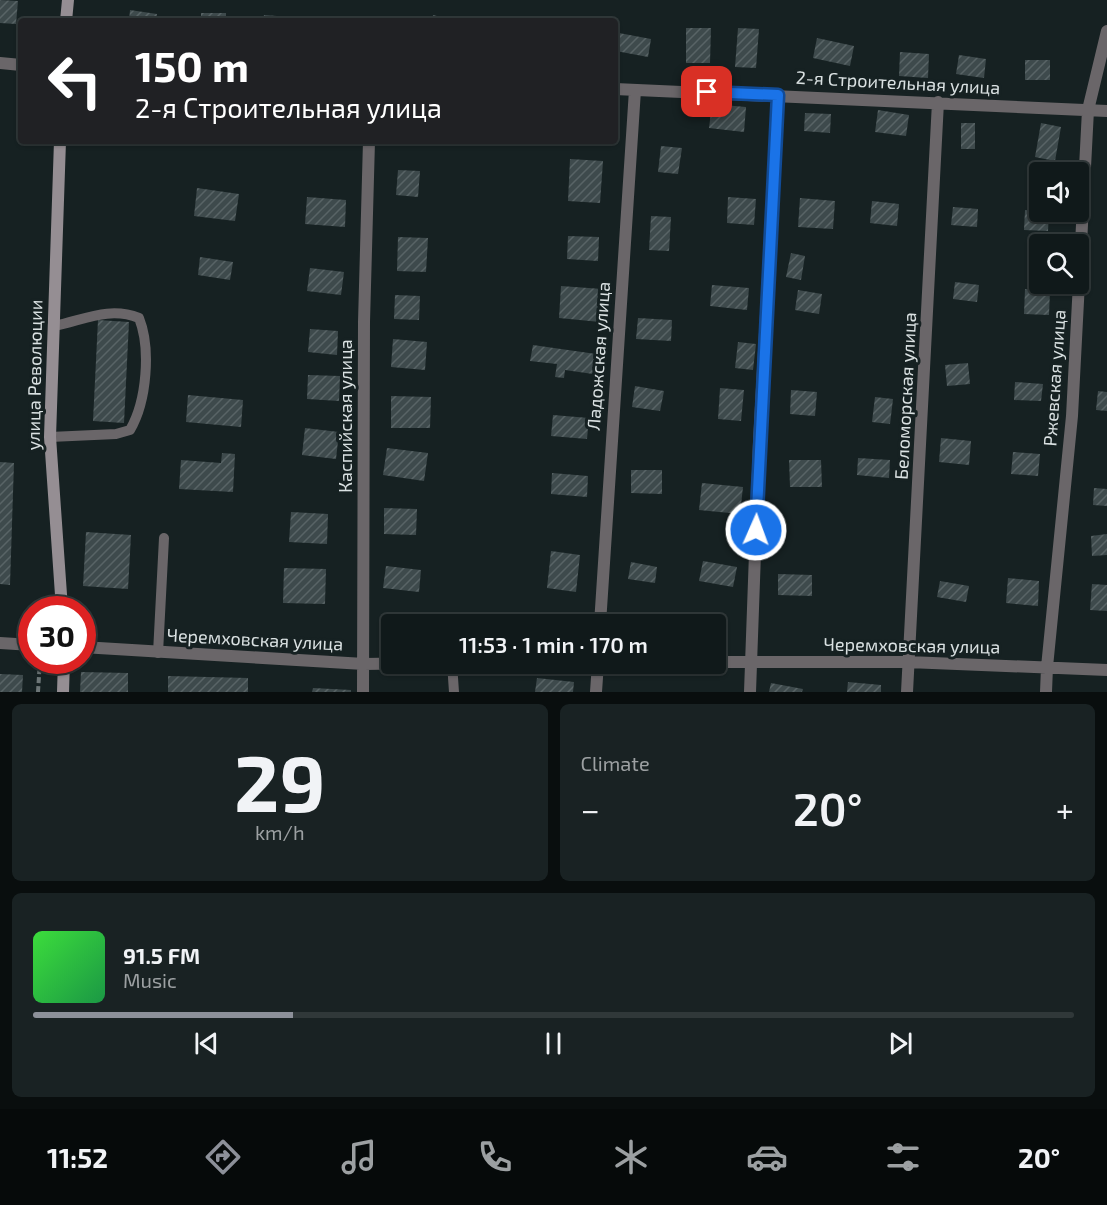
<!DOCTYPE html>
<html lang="en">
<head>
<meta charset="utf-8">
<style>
	:root { --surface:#10191a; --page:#192223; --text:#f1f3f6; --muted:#9ca0a2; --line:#303839; --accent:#8c9099 }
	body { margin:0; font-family:"Exo 2",sans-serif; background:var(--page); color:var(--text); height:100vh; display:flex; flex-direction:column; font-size:22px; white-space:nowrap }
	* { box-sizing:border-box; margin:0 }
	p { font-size:20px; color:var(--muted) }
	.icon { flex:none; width:33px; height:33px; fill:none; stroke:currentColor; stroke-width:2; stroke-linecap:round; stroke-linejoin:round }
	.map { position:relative; height:692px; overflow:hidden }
	.details { display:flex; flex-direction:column; gap:12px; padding:12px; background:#090e0e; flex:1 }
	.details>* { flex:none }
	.guide { position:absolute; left:18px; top:18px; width:600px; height:126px; border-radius:6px; box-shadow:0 2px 4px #0004,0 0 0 2px var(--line); background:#202124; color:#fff; overflow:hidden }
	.tools { position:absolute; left:1029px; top:162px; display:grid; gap:12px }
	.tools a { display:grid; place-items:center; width:60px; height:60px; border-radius:6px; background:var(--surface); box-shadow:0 2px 4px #0004,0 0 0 2px var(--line); font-size:30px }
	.speed { position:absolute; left:18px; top:596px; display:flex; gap:12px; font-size:30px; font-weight:700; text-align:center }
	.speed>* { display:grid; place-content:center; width:78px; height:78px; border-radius:50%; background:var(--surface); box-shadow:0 2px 4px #0004,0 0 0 2px var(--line); line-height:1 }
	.speed .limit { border:9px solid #d22; background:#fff; color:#111 }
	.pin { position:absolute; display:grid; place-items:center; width:51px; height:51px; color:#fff; margin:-26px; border-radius:12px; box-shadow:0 3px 9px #0006 }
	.me { position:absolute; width:66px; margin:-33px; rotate:2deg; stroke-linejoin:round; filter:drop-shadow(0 0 4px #0008) }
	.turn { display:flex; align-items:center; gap:21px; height:126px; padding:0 18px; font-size:27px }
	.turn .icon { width:78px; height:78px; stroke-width:2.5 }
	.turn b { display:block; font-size:42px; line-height:51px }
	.big { font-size:45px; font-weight:600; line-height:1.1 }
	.details .widget { flex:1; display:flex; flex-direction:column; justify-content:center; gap:9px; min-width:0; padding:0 21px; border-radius:9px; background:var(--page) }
	.details .dial { align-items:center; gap:0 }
	.dial b { font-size:78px; line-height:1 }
	.song { display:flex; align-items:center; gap:18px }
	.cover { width:72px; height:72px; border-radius:9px; background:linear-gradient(135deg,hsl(120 70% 55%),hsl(140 70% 35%)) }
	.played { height:6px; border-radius:3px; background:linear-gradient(90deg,var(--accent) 25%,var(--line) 25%) }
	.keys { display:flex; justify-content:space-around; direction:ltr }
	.heat { display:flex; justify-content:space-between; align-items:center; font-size:33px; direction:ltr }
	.details .tiles { flex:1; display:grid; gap:12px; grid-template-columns:1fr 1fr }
	.widget:last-child { grid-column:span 2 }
	.trip { position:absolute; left:381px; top:614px; width:345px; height:60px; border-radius:6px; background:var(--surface); box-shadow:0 2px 4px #0004,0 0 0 2px var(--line); font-weight:600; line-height:60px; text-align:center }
	.tabs { display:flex; height:96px; justify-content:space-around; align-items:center; background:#060a0a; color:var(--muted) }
	.tabs .icon { width:42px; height:42px }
	.tabs .current { color:var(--accent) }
	.tabs b { font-size:27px; color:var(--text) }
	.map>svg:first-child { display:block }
</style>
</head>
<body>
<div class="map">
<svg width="1107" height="692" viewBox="0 0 1107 692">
	<defs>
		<pattern id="building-hatch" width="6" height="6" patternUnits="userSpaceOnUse" patternTransform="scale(1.5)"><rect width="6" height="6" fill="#3e4a4c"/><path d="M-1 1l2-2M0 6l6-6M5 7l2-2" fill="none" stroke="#596466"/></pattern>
	</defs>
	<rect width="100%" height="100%" fill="#162122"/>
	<path fill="url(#building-hatch)" d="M0 0 18 1 16 24 0 23Z
		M130 10 157 14 156 21H129Z
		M201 13H226V21H201Z
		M264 15 290 17 289 21H263Z
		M433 15 453 20V21H432Z
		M368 16 400 17 399 21H368Z
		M686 28H711L710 63H686Z
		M738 28 759 29 756 68 735 67Z
		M619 33 651 39 648 57 616 51Z
		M817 38 854 46 850 66 813 58Z
		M900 52 929 54 928 78 899 76Z
		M959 55 986 59 984 78 956 74Z
		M1025 60H1050V80H1025Z
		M712 104 746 107 744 132 709 128Z
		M878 110 909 115 906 136 875 132Z
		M805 113 831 114 830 133 804 131Z
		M961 123H975V149H961Z
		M1041 123 1061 127 1055 161 1035 157Z
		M661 146 682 148 678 174 658 172Z
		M570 159 603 161 600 203 568 201Z
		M398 170 420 171 418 197 396 195Z
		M197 188 239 194 235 221 194 216Z
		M307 197 346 200 345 227 305 224Z
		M728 197 756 199 754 225 727 223Z
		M800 198 835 201 833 229 798 227Z
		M872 201 899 204 897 226 870 223Z
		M953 207 978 209 977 227 951 225Z
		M1025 210 1049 212 1048 231 1024 230Z
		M651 216 671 217 669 251 649 250Z
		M568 236 599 237 598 261 567 259Z
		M398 237 428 238 426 272 397 271Z
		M791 253 805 256 801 280 786 277Z
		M200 257 233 262 230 280 198 275Z
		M310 268 344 272 341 295 307 291Z
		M955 282 979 285 977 302 953 299Z
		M712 285 749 288 747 310 710 306Z
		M561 286 602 289 600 322 559 318Z
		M1025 289 1050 290 1049 315 1024 314Z
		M798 290 822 294 819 314 795 310Z
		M395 295 420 296 419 320 394 319Z
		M638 318 672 320 671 341 636 339Z
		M98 320 129 322 124 423 93 421Z
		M310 329 338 331 337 355 308 352Z
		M393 339 427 342 425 370 391 367Z
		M738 342 756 344 753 370 735 368Z
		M533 345 596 354 593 374 565 370 564 378 555 377 557 364 530 361Z
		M968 363 970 384 947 386 945 365Z
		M308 375 340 376 339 401 307 399Z
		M1015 382 1043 384 1041 401 1014 400Z
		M635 386 664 391 660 411 632 407Z
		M720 388 744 390 741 421 718 419Z
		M791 390 817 392 815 416 790 414Z
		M1098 391 1107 392V411L1096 410Z
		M188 395 243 400 241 427 186 422Z
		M391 396 431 397 430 428H391Z
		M875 397 893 399 890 424 872 422Z
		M553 415 589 418 587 439 551 436Z
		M305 428 339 432 336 459 302 455Z
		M941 438 971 441 969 465 939 462Z
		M387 448 428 453 424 481 383 475Z
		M1013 452 1040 454 1038 476 1011 474Z
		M222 453 235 454 233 492 179 489 181 460 221 463Z
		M858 458 890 460 889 478 857 475Z
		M789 460H821L822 487H790Z
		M0 462 14 463 10 585 0 584Z
		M631 470H662V494L631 493Z
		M552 473 588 476 587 497 551 494Z
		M702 483 743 487 740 514 699 510Z
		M1094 488 1107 489V506L1093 505Z
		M384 508 417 509 416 535 384 534Z
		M291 512 328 514 327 544 289 542Z
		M86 532 131 535 128 589 83 586Z
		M1107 534V555L1092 556 1091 536Z
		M551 551 580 555 576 592 547 588Z
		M703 561 737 567 733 587 699 581Z
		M631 562 657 567 655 583 628 579Z
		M386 566 421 570 419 592 383 588Z
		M284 568 326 569 325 604 283 603Z
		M778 574 812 575V596L778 595Z
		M1008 578 1039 581 1038 606 1006 603Z
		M940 581 969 586 966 602 937 597Z
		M1092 584 1107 585V611L1090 610Z
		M81 672 128 673V692H80Z
		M0 674 23 675 22 692H0Z
		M168 676 248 678V692H168Z
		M537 678 574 682 573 692H535Z
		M848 682 881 685V692H847Z
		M771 683 803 689 802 692H769Z
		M313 688 351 690V692H312Z"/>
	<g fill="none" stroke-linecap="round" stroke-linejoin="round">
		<path stroke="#6d7677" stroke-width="4" stroke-dasharray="6 3" stroke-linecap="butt" d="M38 692 40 660"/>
		<path stroke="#6a6669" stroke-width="10" d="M50 437 116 434 130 430C147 401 151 348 139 318 109 306 84 320 54 326
			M158 653 164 538
			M452 663 454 692"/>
		<path stroke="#6a6669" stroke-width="12" d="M0 63 21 65
			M615 89 1107 111
			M600 624 635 90
			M0 643 32 645
			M82 647 364 664 426 663
			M716 662H908L1107 670
			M363 692 364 322 369 141
			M596 692 598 663
			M750 692 759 442 778 95
			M907 692 938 102
			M1046 692 1047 667 1072 416 1088 110 1107 31"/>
		<path stroke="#958e93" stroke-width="12" d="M66 21 68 0
			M60 141 50 437 62 609
			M63 692 64 660"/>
	</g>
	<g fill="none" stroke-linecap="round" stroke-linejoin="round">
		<defs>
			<path id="route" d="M707 92 778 95 756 530"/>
		</defs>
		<use href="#route" stroke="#114b97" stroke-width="15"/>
		<use href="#route" stroke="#1a73e8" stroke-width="10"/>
	</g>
	<g text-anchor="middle" stroke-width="6" stroke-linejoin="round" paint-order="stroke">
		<g font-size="18" fill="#dae1e2" stroke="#162122">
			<text transform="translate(898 83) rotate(3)" y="6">2-я Строительная улица</text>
			<text transform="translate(599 356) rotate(-86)" y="6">Ладожская улица</text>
			<text transform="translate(35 375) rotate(-89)" y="6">улица Революции</text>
			<text transform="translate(1055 378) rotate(-86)" y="6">Ржевская улица</text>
			<text transform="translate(906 396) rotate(-87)" y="6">Беломорская улица</text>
			<text transform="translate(346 416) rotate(-90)" y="6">Каспийская улица</text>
			<text transform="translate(255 640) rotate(3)" y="6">Черемховская улица</text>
			<text transform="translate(912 646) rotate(1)" y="6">Черемховская улица</text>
		</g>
	</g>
</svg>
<div class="tools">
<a><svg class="icon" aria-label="sound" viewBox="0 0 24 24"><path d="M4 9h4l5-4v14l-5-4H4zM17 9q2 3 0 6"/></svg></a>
<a><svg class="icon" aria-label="search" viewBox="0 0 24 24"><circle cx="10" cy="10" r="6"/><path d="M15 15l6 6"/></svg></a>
</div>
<div class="speed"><div class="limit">30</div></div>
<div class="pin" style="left:707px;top:92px;background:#d93025"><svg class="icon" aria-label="arrive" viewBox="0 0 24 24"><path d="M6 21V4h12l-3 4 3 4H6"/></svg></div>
<svg class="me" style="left:756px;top:530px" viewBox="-20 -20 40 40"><circle r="17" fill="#1a73e8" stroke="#fff" stroke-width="3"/><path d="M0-11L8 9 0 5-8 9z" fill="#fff"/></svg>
<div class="trip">11:53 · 1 min · 170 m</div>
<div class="guide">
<div class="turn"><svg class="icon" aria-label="left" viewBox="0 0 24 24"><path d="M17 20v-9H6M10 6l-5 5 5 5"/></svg><div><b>150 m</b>2-я Строительная улица</div></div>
</div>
</div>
<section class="details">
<div class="tiles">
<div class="widget dial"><b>29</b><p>km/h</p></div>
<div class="widget"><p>Climate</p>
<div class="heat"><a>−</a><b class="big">20°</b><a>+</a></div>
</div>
<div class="widget">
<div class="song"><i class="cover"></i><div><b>91.5 FM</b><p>Music</p></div></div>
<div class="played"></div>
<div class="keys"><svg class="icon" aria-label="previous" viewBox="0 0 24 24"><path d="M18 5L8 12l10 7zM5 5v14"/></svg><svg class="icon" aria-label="pause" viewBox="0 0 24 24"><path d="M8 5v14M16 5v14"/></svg><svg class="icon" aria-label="next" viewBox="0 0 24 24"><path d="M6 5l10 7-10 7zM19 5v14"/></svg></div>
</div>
</div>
</section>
<nav class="tabs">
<b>11:52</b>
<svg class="icon current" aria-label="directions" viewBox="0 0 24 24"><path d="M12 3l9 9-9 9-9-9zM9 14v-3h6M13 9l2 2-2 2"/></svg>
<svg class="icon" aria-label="music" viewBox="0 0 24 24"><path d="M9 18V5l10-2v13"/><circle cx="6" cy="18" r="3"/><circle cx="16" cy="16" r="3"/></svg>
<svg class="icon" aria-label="phone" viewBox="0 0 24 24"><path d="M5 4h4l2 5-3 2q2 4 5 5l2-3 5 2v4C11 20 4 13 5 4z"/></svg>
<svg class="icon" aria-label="climate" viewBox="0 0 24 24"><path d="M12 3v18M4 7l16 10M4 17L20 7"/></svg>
<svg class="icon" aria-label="car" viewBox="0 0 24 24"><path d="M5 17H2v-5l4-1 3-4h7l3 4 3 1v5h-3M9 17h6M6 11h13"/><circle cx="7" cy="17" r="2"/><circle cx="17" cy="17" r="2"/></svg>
<svg class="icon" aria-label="filters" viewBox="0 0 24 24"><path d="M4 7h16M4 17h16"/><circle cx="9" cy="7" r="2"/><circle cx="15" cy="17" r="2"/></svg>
<b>20°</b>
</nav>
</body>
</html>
